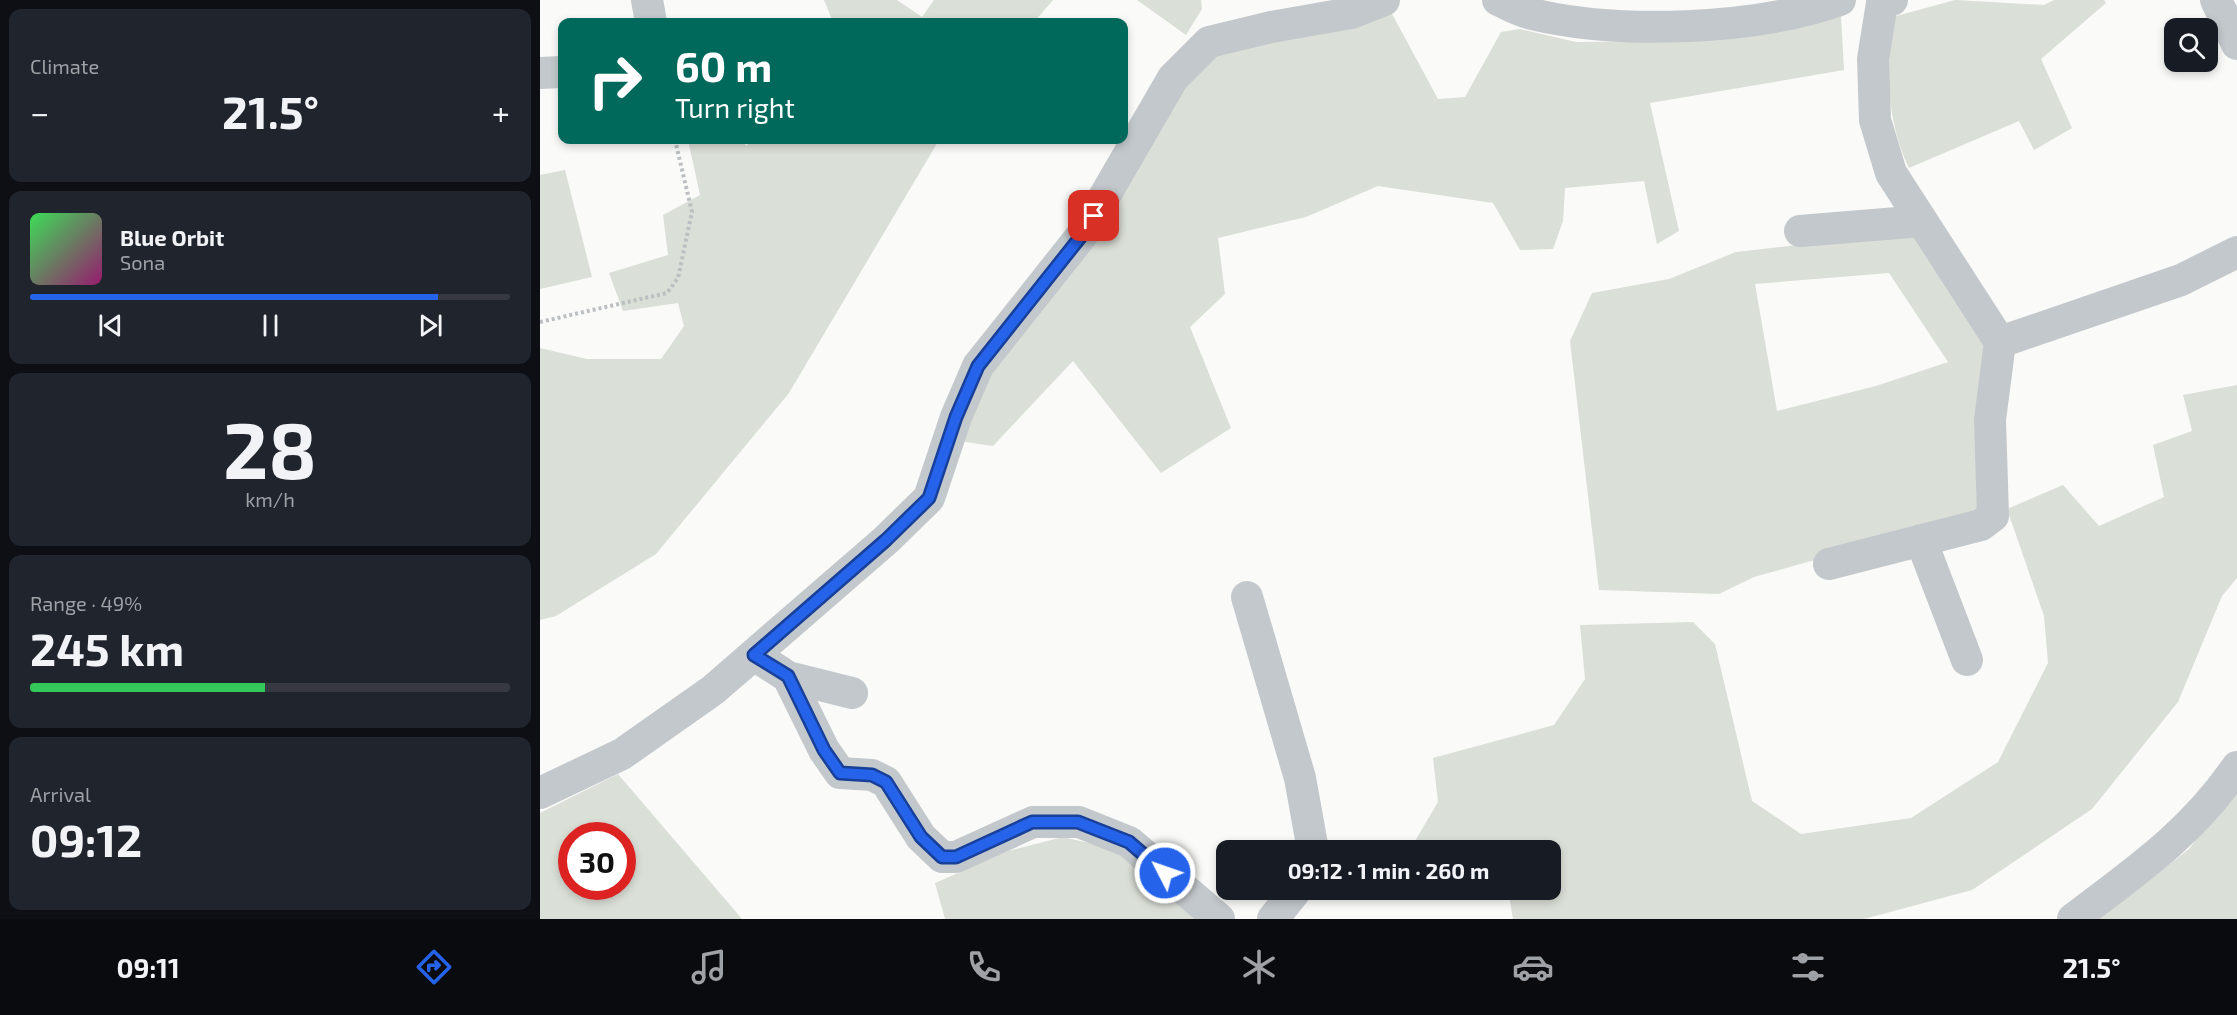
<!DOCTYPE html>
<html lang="en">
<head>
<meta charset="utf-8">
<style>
	:root { --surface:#171b24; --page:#20242c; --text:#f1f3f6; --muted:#9ea1a6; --line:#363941; --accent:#2563eb }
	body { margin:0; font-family:"Exo 2",sans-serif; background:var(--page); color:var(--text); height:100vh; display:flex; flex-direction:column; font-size:22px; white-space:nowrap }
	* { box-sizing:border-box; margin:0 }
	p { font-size:20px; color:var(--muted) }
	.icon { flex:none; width:33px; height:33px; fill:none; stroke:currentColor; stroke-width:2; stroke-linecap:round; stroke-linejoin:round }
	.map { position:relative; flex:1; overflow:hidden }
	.drawer { display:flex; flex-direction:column; gap:9px; padding:9px; background:#0d0f14; width:540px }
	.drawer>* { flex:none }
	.guide { position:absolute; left:18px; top:18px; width:570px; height:126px; border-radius:12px; box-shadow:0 3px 9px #0003; background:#00695c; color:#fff; overflow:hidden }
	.controls { position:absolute; left:1624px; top:18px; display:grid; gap:12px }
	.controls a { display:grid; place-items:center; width:54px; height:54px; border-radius:12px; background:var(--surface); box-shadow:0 3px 9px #0003; font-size:30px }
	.speed { position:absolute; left:18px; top:822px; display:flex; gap:12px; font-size:30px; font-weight:700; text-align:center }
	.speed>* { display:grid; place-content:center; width:78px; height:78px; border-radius:50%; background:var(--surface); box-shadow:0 3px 9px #0003; line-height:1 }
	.speed .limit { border:9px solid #d22; background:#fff; color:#111 }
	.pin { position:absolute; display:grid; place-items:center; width:51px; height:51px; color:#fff; margin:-26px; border-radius:12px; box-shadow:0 3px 9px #0006 }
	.me { position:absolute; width:66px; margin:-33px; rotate:311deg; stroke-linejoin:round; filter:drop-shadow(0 0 4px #0008) }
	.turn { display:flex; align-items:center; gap:21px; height:126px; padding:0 18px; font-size:27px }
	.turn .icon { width:78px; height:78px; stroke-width:2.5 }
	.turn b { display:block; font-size:42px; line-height:51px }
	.big { font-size:45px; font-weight:700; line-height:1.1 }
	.drawer .widget { flex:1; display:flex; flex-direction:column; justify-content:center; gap:9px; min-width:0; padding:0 21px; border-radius:12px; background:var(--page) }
	.drawer .dial { align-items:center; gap:0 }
	.dial b { font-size:78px; line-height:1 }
	.song { display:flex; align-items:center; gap:18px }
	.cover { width:72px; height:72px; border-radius:9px; background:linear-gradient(135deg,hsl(130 70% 55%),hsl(320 70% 35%)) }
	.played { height:6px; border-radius:3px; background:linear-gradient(90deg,var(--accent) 85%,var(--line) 85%) }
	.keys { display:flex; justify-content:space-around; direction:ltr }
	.heat { display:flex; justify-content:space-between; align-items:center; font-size:33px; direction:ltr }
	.charge { height:9px; border-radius:4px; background:linear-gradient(90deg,#34c759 49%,var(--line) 0) }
	.trip { position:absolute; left:676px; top:840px; width:345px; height:60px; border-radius:12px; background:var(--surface); box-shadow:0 3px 9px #0003; font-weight:700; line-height:60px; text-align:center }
	.menu { display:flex; height:96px; justify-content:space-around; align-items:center; background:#090b0e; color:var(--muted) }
	.menu .icon { width:42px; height:42px }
	.menu .selected { color:var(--accent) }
	.menu b { font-size:27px; color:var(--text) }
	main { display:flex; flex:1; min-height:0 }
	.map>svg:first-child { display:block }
</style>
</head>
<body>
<main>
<section class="drawer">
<div class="widget"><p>Climate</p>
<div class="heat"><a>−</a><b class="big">21.5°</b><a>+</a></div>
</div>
<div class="widget">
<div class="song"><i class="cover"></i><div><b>Blue Orbit</b><p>Sona</p></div></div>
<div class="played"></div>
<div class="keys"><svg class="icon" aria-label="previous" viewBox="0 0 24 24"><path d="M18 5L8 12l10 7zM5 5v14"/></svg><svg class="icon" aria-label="pause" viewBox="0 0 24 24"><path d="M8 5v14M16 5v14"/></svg><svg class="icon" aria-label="next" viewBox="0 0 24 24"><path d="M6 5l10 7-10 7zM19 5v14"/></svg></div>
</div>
<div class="widget dial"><b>28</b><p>km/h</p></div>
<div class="widget"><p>Range · 49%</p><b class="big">245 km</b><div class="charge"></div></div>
<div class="widget"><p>Arrival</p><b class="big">09:12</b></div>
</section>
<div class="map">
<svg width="1697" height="919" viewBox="0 0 1697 919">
	<rect width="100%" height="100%" fill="#fafaf8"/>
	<path fill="#dadfd7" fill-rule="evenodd" d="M284 0H357L382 17 394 0H513L494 22H293Z
		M597 0H661L662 9 646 35Z
		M1415 0 1504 5 1514 0H1564L1566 3 1501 59 1532 128 1494 150 1479 121 1369 168C1346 120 1347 70 1349 18Z
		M851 12 898 99 925 97 961 32 980 29 1036 42 1150 41 1223 33 1301 16 1304 70 1110 103 1139 231 1117 244 1104 181 1025 188 1023 221 1013 249 980 250 953 203 838 186 766 217 678 238 685 294 650 327 691 428 621 473 533 361 453 446 419 441 448 368 639 87 675 51Z
		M148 140H202L206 146 213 140H399L249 393 116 554 16 616 0 620V348L47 359H121L144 326 138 303 83 311 69 273 128 255 123 215 160 195Z
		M25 170 52 277 0 289V175Z
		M1374 232 1445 337 1439 514 1214 577 1179 594 1059 590 1030 341 1052 293 1129 279 1196 252ZM1349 273 1408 362 1336 386 1237 411 1215 284Z
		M1697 385V578L1682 596 1638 702 1552 809 1432 890 1324 919H973L968 890H1011V850H903L872 846 898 802 893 758 1014 725 1045 679 1040 625 1153 622 1175 644 1212 801 1261 834 1371 818 1458 762 1508 663 1504 616 1467 509 1523 485 1559 526 1624 497 1613 445 1652 431 1643 395Z
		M78 774 202 919H0V813ZM32 836H82V886H32Z
		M1697 786V919H1559L1649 849Z
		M523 837 566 847 606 872 657 919H405L395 883 468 851Z"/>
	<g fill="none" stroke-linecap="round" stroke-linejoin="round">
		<path stroke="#bbbfc2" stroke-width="4" stroke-dasharray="3 3" stroke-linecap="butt" d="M0 322 127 293 138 278 152 212 135 140"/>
		<path stroke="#c3c8cc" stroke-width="32" d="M107 0 111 22
			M958 0C969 5 980 11 992 14 1079 35 1216 30 1300 0
			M1352 0 1342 3 1333 59 1335 120 1351 173 1460 342 1641 280 1697 252
			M1676 0 1697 44
			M0 73 22 72
			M1260 231 1382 221
			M1381 540 1427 660
			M1289 564 1441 525 1453 516 1450 420 1460 342
			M707 597 760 778 773 850
			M214 655 248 677 284 750 300 773 332 775 346 782 381 837 402 857H416L493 822H539L589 842 679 919
			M248 677 312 693
			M0 793 82 754 173 690 346 540 389 498 416 417 438 366 542 235 633 78 669 42 731 27 811 13 844 0
			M733 919 756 890
			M1533 919C1596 871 1651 834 1697 767"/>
	</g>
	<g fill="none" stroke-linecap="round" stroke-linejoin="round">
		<defs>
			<path id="route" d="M554 216 542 235 438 366 416 417 389 498 346 540 214 655 248 676 284 750 300 773 332 775 346 782 381 837 402 857H416L492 822H538L589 842 625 873"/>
		</defs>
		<use href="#route" stroke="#184099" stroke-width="15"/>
		<use href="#route" stroke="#2563eb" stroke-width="10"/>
	</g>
</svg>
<div class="controls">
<a><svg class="icon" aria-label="search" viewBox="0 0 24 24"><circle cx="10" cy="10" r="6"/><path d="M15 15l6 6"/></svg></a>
</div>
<div class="speed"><div class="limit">30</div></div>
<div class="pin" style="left:554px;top:216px;background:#d93025"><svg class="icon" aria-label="arrive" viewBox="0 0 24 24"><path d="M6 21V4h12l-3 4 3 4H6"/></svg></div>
<svg class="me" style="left:625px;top:873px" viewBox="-20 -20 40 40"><circle r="17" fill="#2563eb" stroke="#fff" stroke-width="3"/><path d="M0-11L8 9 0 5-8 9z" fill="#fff"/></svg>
<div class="trip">09:12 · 1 min · 260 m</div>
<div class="guide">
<div class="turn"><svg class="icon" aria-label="right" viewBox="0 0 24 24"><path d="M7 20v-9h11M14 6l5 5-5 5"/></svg><div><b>60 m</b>Turn right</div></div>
</div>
</div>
</main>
<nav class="menu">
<b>09:11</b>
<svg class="icon selected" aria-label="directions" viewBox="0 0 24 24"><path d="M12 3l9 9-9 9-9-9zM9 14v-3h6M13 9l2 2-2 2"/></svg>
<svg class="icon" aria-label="music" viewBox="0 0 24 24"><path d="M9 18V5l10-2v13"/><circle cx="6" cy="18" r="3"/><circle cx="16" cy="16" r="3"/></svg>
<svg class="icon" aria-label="phone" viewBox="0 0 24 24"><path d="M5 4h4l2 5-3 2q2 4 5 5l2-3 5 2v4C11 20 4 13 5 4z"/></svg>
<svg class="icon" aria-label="climate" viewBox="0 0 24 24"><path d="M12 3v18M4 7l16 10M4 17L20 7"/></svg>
<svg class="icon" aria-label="car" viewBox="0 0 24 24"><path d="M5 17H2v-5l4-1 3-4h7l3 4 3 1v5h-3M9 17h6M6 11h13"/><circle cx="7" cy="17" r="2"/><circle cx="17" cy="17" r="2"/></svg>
<svg class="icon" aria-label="filters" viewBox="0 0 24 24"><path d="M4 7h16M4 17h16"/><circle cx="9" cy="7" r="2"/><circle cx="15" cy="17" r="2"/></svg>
<b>21.5°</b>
</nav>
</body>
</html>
